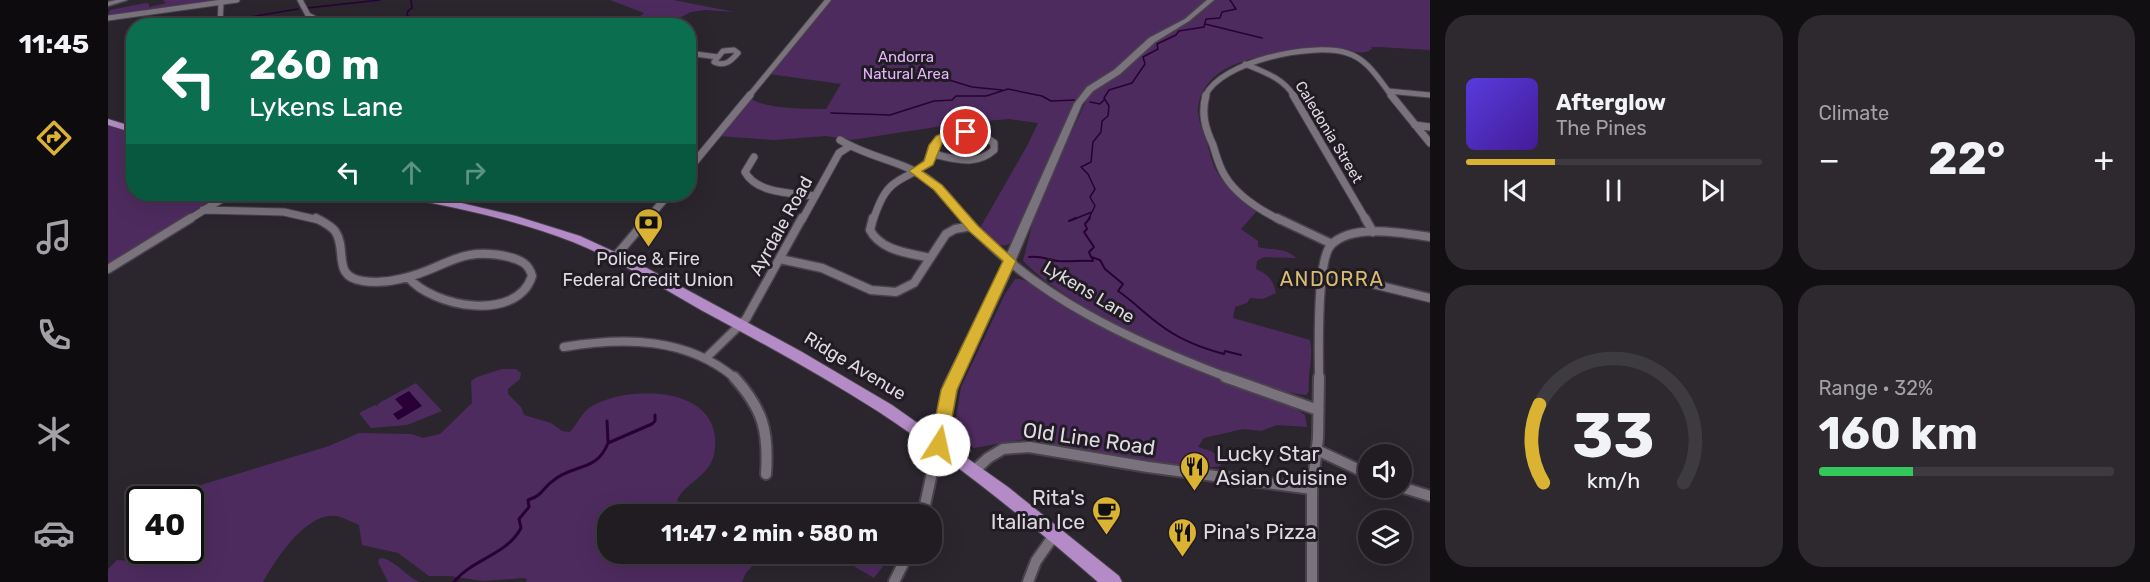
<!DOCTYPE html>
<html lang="en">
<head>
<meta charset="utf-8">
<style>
	:root { --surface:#201c22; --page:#2d292f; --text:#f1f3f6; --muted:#a2a1a5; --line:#3d3a40; --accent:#dab333 }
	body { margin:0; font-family:Rubik,sans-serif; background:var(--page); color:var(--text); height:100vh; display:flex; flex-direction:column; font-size:22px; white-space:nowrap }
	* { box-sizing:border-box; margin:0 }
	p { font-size:20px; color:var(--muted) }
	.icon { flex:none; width:33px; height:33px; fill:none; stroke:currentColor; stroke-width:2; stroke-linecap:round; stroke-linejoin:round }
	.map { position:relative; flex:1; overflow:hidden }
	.panel { display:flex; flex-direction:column; gap:15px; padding:15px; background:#120f13; width:720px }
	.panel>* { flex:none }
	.top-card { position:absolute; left:18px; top:18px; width:570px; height:183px; border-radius:24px; box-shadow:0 6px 24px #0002,0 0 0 2px var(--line); background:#0b6e4f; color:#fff; overflow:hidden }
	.buttons { position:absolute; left:1250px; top:444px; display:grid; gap:12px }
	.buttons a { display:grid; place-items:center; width:54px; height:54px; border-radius:50%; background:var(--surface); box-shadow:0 6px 24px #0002,0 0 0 2px var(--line); font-size:30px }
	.speed { position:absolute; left:18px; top:486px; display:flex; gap:12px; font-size:30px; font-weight:700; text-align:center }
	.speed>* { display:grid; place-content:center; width:78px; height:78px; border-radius:50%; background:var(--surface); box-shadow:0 6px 24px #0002,0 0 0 2px var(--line); line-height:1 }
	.speed .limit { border:3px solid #111; border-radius:9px; background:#fff; color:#111 }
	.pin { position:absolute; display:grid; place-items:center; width:51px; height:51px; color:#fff; margin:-26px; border:3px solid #fff; border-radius:50%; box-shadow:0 2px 6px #0007 }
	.me { position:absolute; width:66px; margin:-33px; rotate:10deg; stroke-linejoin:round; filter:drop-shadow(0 0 4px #0008) }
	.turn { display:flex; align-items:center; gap:21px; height:126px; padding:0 24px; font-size:27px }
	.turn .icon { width:78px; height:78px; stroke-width:2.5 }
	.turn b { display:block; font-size:42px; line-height:51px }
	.lanes { display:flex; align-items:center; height:57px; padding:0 24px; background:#0003; justify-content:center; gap:30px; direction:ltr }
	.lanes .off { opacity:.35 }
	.big { font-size:45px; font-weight:700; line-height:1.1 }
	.panel .widget { flex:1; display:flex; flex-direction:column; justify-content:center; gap:9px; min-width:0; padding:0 21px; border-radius:24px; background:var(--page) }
	.panel .dial { align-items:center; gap:0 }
	.dial svg { height:156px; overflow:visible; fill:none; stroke:var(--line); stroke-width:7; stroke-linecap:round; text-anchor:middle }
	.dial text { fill:var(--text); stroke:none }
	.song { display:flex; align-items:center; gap:18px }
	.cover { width:72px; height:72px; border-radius:9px; background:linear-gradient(135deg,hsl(250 70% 55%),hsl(260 70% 35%)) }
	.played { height:6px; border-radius:3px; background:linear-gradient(90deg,var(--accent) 30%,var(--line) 30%) }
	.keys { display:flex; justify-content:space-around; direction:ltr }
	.heat { display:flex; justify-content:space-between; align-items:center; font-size:33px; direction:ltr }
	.charge { height:9px; border-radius:4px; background:linear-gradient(90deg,#34c759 32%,var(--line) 0) }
	.panel .tiles { flex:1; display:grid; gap:15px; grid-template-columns:repeat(2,1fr) }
	.trip { position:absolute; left:489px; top:504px; width:345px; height:60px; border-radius:24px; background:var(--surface); box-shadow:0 6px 24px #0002,0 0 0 2px var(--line); font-weight:700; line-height:60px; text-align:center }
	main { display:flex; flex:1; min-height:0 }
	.menu { display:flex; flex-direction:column; width:108px; justify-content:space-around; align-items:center; background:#0d0b0e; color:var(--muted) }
	.menu .icon { width:42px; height:42px }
	.menu .active { color:var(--accent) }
	.menu b { font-size:27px; color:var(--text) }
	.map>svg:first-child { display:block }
</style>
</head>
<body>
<main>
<nav class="menu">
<b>11:45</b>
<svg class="icon active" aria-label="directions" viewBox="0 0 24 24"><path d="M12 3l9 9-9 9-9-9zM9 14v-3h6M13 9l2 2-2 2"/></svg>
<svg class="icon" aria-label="music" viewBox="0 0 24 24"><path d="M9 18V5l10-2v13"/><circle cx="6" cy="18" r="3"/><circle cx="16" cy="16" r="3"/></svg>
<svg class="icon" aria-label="phone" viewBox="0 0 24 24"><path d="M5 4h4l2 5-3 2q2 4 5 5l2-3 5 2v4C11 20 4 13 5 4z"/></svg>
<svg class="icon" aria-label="climate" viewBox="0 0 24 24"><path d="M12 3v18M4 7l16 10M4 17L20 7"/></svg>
<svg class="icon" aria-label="car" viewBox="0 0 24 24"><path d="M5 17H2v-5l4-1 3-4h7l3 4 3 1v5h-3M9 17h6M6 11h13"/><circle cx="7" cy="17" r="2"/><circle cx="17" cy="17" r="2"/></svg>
</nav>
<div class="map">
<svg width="1322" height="582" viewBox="0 0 1322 582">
	<rect width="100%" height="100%" fill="#2b252e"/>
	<path fill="#4e2b5f" d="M55 0H120L0 16 2 10 38 3 41 4V7L58 3Z
		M502 0H565L627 12 597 10 583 12 564 22 566 25 532 22 530 18 536 13Z
		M721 0H1101L1010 69 981 87 903 243C890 251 881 237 872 228L919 146 930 123 901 119 854 123 743 140 718 136 666 140 610 136 642 98C656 109 698 109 718 109L733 84 661 74Z
		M1108 0H1322V50L1271 47H1263L1264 49C1256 55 1248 51 1238 52 1198 52 1121 49 1097 88 1088 102 1088 115 1095 131 1100 142 1101 154 1106 166 1114 185 1132 199 1149 211L1133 229 1150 241V247C1162 250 1179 248 1188 258L1156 257 1149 261 1148 269C1161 275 1165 280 1168 293L1155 299 1142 298 1139 303 1127 307 1125 318 1202 340C1206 358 1199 373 1201 391L1198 395C1128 388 962 311 915 261L928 209 979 99 987 90 1014 73 1043 45 1086 19Z
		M0 124 25 132 26 194H114L0 263Z
		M907 279H912L928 285 1074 364 1188 409 1197 415 1199 427 1169 425 1153 431 1135 429 1096 438 1090 447 1103 451 1110 456 1113 466 1096 468 991 455 917 439 866 448 848 434 847 425 853 387 897 294Z
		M394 369H408L413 373 412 379 400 389V394L413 407 416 415 443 423 454 431 462 432C470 423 475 410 486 405 528 383 619 388 606 454 602 476 577 483 569 500L575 508 588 514H500V554H655L638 573 634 582H418L419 579 416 578 375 581 342 576H321L290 553 254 545 251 525C244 522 236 518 229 516 198 511 167 560 155 582H0V569L9 560 36 562 61 556 68 551 82 550V500L68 499 76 492 96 484 221 446 251 433 303 434 315 438 332 434 364 403 363 381 369 377Z
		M308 383 334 411 299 425 263 428 251 413 267 405 269 406 271 403Z
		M725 554H783V556L766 578Z
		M275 558C290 563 297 575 311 582H280L270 562 271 559Z"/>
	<path fill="#280037" d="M301 391 314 406 290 420 285 414 295 408 287 399Z"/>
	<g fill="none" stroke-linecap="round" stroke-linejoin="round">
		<path stroke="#280037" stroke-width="1.5" d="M303 0 304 8 300 11 299 16 316 19 320 23 319 26
			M199 8 272 0
			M117 21 190 9
			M1097 24 1154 38
			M88 26 110 22
			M841 80 864 87 894 90
			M982 102 992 104 996 100
			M723 113 782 115 826 101 844 100 848 96H878L900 89 934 96 943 101 967 100
			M964 220 984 212
			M980 220 987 206 982 197 987 189 980 174 973 167 983 162 985 142 993 132 994 121 1000 116 1001 106 996 98 1001 90 1024 83 1037 64 1035 57 1050 49 1049 44 1068 35 1071 31 1096 27 1098 19 1112 18 1114 12 1128 9 1122 0"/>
		<path stroke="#280037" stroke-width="2" d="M982 218 977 224 979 229 976 232 986 247 981 252 983 257 992 260 997 269 1015 284 1010 291C1025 301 1037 314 1051 324 1070 339 1093 348 1116 354L1117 351 1133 355
			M961 221 968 218
			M921 257C934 256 938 259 950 261 961 262 973 260 985 261L984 258"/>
		<path stroke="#280037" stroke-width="3" d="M499 421 500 441
			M346 582C364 559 399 555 413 528L411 519 421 507 420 500C436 495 434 488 446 480 465 464 489 472 500 443L544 424 547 421V415"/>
		<defs>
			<path id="street-far3" d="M192 0 200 15 220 26
				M0 18 129 0
				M112 26 113 2
				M626 50 630 53C623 61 617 67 606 62L615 51Z
				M580 53 610 57
				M1137 64C1156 72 1175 78 1186 96
				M1280 91 1322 95
				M641 96 720 0
				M1097 96C1113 61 1205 42 1239 53 1260 59 1271 80 1284 96"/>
			<path id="street-far2" d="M1098 95C1093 114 1097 128 1105 145 1108 155 1111 167 1117 176 1129 196 1152 210 1172 220
				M1185 95 1258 220
				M1283 95 1322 143
				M1307 125 1322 127
				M854 132 875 136 886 143V150C867 167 846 158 824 154 829 139 839 134 854 132Z
				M732 140C761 158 796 161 823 181 837 191 847 206 858 220
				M646 157 637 172C649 194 685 193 707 196
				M580 170 642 95
				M95 210 176 212 211 220
				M80 220 122 194
				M539 220 561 194
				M694 220 731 153 742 146
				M765 220C770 207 775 191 787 183 800 173 817 171 824 154"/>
			<path id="street-far1" d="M208 218C215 222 222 225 227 231 240 249 223 277 255 281 267 283 280 282 292 279 337 270 349 245 401 257 413 260 421 264 424 276 409 323 324 307 300 277
				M765 218 762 230C773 251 801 253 822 258
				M857 218C925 297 1026 342 1121 378
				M1169 218 1224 244
				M1257 218 1265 232
				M506 258 540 218
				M672 259 714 268 763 290 788 292 806 283 838 234 847 229 864 226
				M0 269 83 218
				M1216 272 1322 298
				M456 347C516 337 578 337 627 378
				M598 358 638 319 694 218
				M1211 378C1211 354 1208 261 1223 245 1244 223 1295 233 1322 237"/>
			<path id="street" d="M626 377C655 409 661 431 658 474
				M1117 377 1210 410
				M1209 450 1260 474
				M866 471 880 458 895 449 921 447 1040 467 1204 489
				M1293 487 1322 496
				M815 514 830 445
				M786 582 800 554
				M920 582 928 561 947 534
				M1204 582V489L1210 438 1211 377"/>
			<path id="secondary" d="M8 0H19L0 6V2Z
				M1099 0H1106L1081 21 1047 42 1012 74 985 91 974 104 897 285 850 384 837 445 835 449 830 451 825 449 823 445 836 384 885 285 966 104 979 87 1006 70 1041 38 1077 19Z"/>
			<path id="primary" d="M0 119 26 127V133L0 125Z
				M287 194H315L408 216 472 236 522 259 694 352 784 405 900 487 1011 576 1014 582H990C920 521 848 463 771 412 713 375 653 342 593 310 551 286 510 260 465 242 409 220 351 208 293 197Z"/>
		</defs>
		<use href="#street-far3" stroke="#48434b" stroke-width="7"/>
		<use href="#street-far2" stroke="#48434b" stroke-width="9"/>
		<use href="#street-far1" stroke="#48434b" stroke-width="11"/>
		<use href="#street" stroke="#48434b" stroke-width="14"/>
		<use href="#secondary" stroke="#48434b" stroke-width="3"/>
		<use href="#primary" stroke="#48434b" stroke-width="2"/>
		<use href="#street-far3" stroke="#7a737d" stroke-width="5"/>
		<use href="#street-far2" stroke="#7a737d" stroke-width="7"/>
		<use href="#street-far1" stroke="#7a737d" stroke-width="8"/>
		<use href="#street" stroke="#7a737d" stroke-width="10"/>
		<use href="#secondary" fill="#7a737d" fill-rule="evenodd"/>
		<use href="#primary" fill="#b48bc7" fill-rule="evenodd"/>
	</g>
	<path fill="#dab333" stroke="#8e7421" stroke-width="1.5" d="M858 129 862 130V134L844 136 835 141 825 165 814 171 834 185 870 226 908 261 849 390 839 445 837 450 831 452 825 450 822 445 833 390 895 261 861 231 826 190 801 171 816 161 821 145 828 136 842 130Z"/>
	<defs>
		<symbol id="bank-pin" viewBox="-11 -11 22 30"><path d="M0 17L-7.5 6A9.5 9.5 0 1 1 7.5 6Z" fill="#dab333" stroke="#211b24"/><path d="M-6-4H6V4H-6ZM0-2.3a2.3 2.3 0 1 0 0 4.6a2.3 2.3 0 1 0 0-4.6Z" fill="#111"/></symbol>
		<symbol id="restaurant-pin" viewBox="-11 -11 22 30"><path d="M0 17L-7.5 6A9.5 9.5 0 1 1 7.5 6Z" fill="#dab333" stroke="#211b24"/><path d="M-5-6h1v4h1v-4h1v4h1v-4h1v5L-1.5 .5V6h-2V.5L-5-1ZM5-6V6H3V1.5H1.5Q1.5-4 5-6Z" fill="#111"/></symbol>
		<symbol id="cafe-pin" viewBox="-11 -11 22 30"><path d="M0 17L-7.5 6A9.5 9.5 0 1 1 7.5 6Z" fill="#dab333" stroke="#211b24"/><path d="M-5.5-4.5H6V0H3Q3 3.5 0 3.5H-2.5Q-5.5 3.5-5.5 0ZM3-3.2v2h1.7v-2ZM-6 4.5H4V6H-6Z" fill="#111"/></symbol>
	</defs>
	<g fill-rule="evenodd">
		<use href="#bank-pin" x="524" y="206" width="33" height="45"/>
		<use href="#restaurant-pin" x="1070" y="450" width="33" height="45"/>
		<use href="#cafe-pin" x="982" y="494" width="33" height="45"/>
		<use href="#restaurant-pin" x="1058" y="516" width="33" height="45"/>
	</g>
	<g text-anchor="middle" stroke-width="6" stroke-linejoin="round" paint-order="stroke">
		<g font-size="15" fill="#e4b6fa" stroke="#211b24">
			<text x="798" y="62">Andorra<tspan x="798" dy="17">Natural Area</tspan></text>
		</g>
		<g font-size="15" fill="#dedae0" stroke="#211b24">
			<text transform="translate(1221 132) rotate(59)" y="5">Caledonia Street</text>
		</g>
		<g font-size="18" fill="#dedae0" stroke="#211b24">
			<text transform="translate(673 226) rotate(-61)" y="6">Ayrdale Road</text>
			<text transform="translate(981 292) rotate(31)" y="6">Lykens Lane</text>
			<text transform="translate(747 366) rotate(31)" y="6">Ridge Avenue</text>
		</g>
		<g font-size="18" fill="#dedae0" stroke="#211b24">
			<text x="540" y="265">Police &amp; Fire<tspan x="540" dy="21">Federal Credit Union</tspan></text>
		</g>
		<g font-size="20" letter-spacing="1.5" fill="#d7bc71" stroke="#211b24">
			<text x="1224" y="286">ANDORRA</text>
		</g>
		<g font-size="21" fill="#dedae0" stroke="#211b24">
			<text transform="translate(981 439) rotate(8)" y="7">Old Line Road</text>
		</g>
		<g font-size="21" fill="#dedae0" stroke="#211b24" text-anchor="start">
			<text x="1108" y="461">Lucky Star<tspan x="1108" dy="24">Asian Cuisine</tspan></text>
			<text x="977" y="505" text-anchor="end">Rita's<tspan x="977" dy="24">Italian Ice</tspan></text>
			<text x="1095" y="539">Pina's Pizza</text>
		</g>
	</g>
</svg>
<div class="buttons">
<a><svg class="icon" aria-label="sound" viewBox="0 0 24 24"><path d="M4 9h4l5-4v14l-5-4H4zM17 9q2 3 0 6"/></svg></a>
<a><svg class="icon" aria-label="layers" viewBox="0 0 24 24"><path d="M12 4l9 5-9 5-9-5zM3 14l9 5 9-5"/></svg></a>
</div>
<div class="speed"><div class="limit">40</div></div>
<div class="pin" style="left:858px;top:132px;background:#d93025"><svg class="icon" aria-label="arrive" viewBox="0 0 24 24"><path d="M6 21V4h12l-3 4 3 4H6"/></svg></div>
<svg class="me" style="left:831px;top:445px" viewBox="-20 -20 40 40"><circle r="19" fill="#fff"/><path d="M0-13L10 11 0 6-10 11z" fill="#dab333"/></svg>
<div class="trip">11:47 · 2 min · 580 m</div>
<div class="top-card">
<div class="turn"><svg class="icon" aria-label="left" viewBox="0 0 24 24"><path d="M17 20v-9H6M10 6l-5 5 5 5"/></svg><div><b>260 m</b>Lykens Lane</div></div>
<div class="lanes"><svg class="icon" aria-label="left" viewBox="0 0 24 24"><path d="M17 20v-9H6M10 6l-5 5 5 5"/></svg><svg class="icon off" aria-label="ahead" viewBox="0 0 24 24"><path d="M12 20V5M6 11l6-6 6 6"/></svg><svg class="icon off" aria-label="right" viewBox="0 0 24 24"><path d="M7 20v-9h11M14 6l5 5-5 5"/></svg></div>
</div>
</div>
<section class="panel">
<div class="tiles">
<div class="widget">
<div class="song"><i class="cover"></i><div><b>Afterglow</b><p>The Pines</p></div></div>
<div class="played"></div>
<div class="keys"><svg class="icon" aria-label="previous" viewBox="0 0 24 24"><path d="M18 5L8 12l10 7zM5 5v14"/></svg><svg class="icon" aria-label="pause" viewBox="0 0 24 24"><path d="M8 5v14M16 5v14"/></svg><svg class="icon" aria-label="next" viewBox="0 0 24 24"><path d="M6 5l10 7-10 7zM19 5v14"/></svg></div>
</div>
<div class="widget"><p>Climate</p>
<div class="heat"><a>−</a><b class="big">22°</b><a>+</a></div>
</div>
<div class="widget dial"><svg viewBox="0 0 100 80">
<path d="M14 69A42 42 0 1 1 86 69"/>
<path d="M14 69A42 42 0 0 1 12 29" stroke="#dab333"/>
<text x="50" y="56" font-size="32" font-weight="700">33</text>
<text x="50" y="72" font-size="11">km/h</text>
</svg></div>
<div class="widget"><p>Range · 32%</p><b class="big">160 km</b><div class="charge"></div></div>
</div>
</section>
</main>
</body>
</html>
